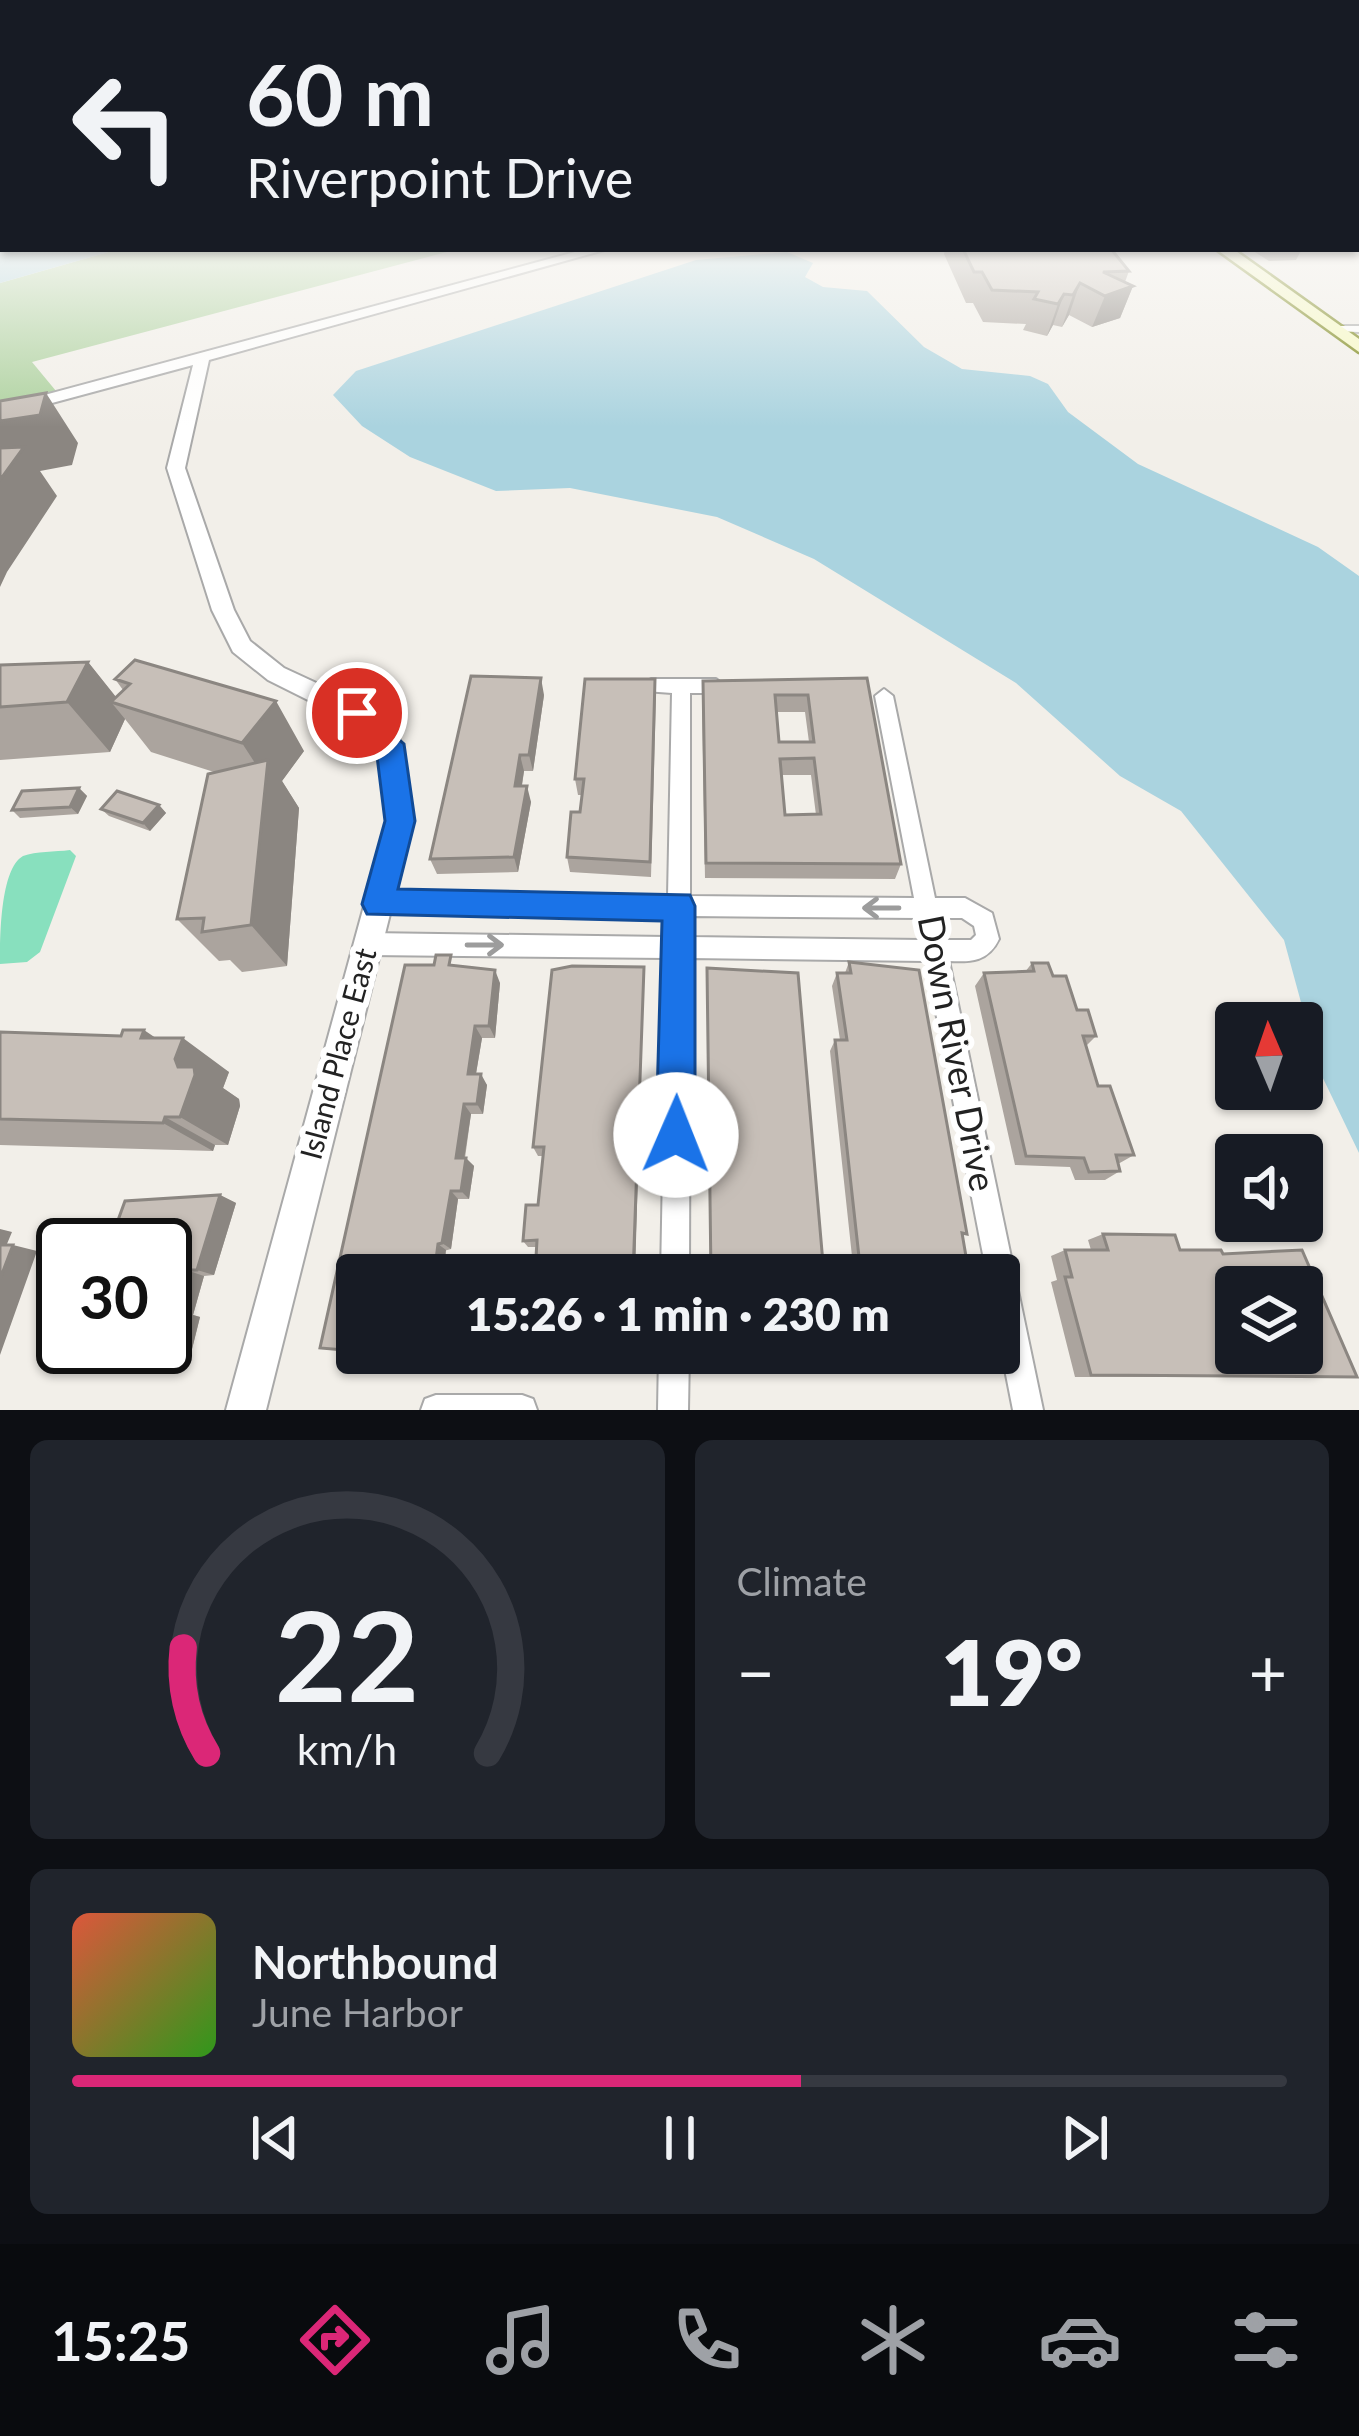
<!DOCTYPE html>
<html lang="en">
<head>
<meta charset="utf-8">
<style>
	:root { --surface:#171b24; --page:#20242c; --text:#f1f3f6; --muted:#9ea1a6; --line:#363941; --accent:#db2777 }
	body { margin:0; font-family:Lato,sans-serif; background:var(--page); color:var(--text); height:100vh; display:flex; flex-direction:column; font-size:45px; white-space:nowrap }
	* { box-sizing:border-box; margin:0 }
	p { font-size:39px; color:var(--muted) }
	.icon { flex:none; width:66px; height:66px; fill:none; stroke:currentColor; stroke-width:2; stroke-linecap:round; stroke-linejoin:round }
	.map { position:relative; height:1410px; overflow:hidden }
	.details { display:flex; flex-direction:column; gap:30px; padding:30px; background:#0d0f14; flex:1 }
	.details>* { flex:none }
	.guide { position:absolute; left:0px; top:0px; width:1359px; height:252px; box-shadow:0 3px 9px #0004; background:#171b24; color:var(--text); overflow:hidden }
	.needle { width:78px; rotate:358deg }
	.buttons { position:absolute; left:1215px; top:1002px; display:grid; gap:24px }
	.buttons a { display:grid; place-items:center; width:108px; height:108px; border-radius:12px; background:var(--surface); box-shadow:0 3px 9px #0004; font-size:60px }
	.speed { position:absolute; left:36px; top:1218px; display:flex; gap:24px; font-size:60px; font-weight:700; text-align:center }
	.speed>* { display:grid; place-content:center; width:156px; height:156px; border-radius:50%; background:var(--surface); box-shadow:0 3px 9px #0004; line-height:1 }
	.speed .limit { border:6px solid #111; border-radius:18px; background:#fff; color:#111 }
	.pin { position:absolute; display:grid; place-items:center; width:102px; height:102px; color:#fff; margin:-51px; border:6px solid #fff; border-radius:50%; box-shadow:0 3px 12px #0007 }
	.me { position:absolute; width:132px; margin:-66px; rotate:1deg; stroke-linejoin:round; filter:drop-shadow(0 0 9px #0008) }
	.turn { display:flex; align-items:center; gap:42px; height:252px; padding:0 48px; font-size:54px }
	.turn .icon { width:156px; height:156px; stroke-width:2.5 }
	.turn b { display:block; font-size:84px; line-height:102px }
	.big { font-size:90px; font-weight:800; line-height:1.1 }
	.details .tile { flex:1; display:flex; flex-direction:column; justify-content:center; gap:18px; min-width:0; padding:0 42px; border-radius:18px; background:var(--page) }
	.details .dial { align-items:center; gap:0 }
	.dial svg { height:312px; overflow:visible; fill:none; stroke:var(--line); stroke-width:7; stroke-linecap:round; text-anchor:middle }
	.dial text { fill:var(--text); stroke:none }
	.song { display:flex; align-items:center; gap:36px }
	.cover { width:144px; height:144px; border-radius:18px; background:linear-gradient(135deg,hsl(10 70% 55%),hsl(110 70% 35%)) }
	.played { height:12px; border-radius:6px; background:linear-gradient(90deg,var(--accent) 60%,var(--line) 60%) }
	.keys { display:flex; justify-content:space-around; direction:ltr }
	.heat { display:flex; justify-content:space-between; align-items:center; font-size:66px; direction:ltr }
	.details .tiles { flex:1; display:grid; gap:30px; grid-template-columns:1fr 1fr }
	.tile:last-child { grid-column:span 2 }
	.trip { position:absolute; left:336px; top:1254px; width:684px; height:120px; border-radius:12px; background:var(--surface); box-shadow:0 3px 9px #0004; font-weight:800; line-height:120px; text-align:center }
	.menu { display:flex; height:192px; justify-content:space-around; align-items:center; background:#090b0e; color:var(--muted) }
	.menu .icon { width:84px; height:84px }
	.menu .on { color:var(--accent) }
	.menu b { font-size:54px; color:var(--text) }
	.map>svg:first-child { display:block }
</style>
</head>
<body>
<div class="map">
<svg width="1359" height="1410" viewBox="0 0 1359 1410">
	<rect width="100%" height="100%" fill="#f2efe9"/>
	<path fill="#add19e" d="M119 249H458L32 362 56 391 0 404V283Z"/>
	<path fill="#88e0be" d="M70 850 76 856 40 952 27 962 0 964C0 938 0 869 23 856 36 851 55 852 70 850Z"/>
	<path fill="#aad3df" d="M0 230 3 249H119L0 283Z
		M787 252 813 263 805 277 823 287 867 291 924 347 962 369 1030 376 1048 384 1068 412 1138 464 1318 547 1359 576V1153L1320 1072 1284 940 1181 811 1120 776 1016 683 814 559 717 517 570 488 496 491 410 457 362 426 333 395 356 371 696 260Z"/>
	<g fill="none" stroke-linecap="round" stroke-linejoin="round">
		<defs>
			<path id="minor" d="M1338 326H1359V332L1334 331 1332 329Z
				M651 679H716L725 686 716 693H690V896L914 898 875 696 884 689 893 696 935 898H965L992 913 999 939C988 962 971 962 949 961L1043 1410H1013L999 1339V1275H987L926 961 690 958 689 1275H661L667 958 368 955 360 951 357 944 360 937 368 933 667 937 668 916 378 914 370 911 367 904 370 897 378 894 668 896 672 693 645 691 642 686ZM690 916 918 918 922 940 690 937ZM940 918H962L974 926 976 935 971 940H944Z
				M659 1353H689L688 1410H658Z
				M436 1395H522L533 1399 537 1410H421L425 1399Z"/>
			<path id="tertiary" d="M586 249H608L209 360 185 468 234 610 250 641 284 668 366 706 399 737 413 822 266 1410H226L387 822 378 748 348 720 268 680 233 652 212 610 167 468 193 365 0 417V407Z"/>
			<path id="secondary" d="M1216 249H1233L1359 339V352Z"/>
		</defs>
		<use href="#minor" stroke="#a9a9a9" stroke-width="4"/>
		<use href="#tertiary" stroke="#a9a9a9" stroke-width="4"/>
		<use href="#secondary" stroke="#707d05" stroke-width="5"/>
		<use href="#minor" fill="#fff" fill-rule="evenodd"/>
		<use href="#tertiary" fill="#fff" fill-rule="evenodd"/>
		<use href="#secondary" fill="#f7fabf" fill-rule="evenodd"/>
	</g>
	<path fill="#aba49e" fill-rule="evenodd" d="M945 249H1111L1129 271 1125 282 1133 286 1120 318 1092 327 1069 315 1062 327 1053 325 1047 336 1023 330 1026 324 983 322 973 303H966L944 254Z
		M1250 249H1302L1296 260 1269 261Z
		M88 662 116 697 123 690 115 679 304 751 282 781 299 808 287 966 242 972 230 960 219 961 177 919 214 772 151 752 125 719 110 752 0 760V665Z
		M867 678 901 864 895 879 705 878 702 698ZM776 712H805L809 742H779ZM782 775H811L816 815H785Z
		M544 695 533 771H524L522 786 531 802 518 872 437 874 430 859Z
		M656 696 651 877 570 872 567 857 580 812 582 795H578L575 779Z
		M79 788 87 796 78 814 20 818 12 810Z
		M159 805 166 813 150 831 109 816 101 809Z
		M849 962 967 1234 962 1236 968 1268 974 1275H854L830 1051 835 1040H840L832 986 837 973H845Z
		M1032 963 1053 976 1096 1036 1086 1046 1098 1086 1134 1155 1118 1164 1120 1171 1105 1180H1075L1070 1167 1015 1165 975 986 984 973 1025 972Z
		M434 965 456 966 500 983 495 1038H482L476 1074 487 1085 483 1114H471L465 1158 474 1166 469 1199H458L451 1249 357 1275V1352L320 1348Z
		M644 967 645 980 537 1247H528L523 1241 538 1205 543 1156H538L533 1147Z
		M707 968 824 1275H710Z
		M0 1032 156 1038 229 1072 223 1088 239 1099 240 1106 228 1145H215L213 1151 0 1145Z
		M220 1195 236 1203 214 1275 204 1276 193 1315 200 1317 191 1353 153 1354 151 1360H136L114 1358 116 1353 91 1350 165 1245Z
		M1103 1234 1180 1250 1223 1254 1357 1377H1075L1051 1282 1057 1280 1051 1256 1065 1250H1091L1088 1240Z
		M546 1353H632L549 1354Z
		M710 1353H805V1355L800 1357 711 1356Z
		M899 1353H988L989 1359 977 1361 900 1360Z"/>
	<path fill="#8b8681" d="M1080 283 1069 315 1062 327 1073 295Z
		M1133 286 1120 318 1092 327 1105 296Z
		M1064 294 1053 325 1047 336 1058 304Z
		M46 393 78 443 72 465 40 471 57 496 7 572 0 587V421Z
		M88 662 123 706 111 702 125 719 110 752 67 702Z
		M541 678 544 695 533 771 529 755Z
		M276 701 304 751 282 781 299 808 287 966 251 925 266 780 242 743Z
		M520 755 524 771 519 802 515 786Z
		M527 786 531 802 518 872 514 857Z
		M79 788 87 796 78 814 70 807Z
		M159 805 166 813 150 831 143 823Z
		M644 967 635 1275H633Z
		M495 970 500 983 495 1038 489 1026Z
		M475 1026 482 1038 474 1085 468 1074Z
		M144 1030 178 1053 183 1038 229 1072 223 1088 239 1099 240 1106 228 1145 180 1117 141 1038Z
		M481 1074 487 1085 483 1114 477 1104Z
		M464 1104 471 1114 463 1166 456 1158Z
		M165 1117 215 1145 213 1151 163 1123Z
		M466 1158 474 1166 469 1199 461 1191Z
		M451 1191 458 1199 451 1249 442 1243Z
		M220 1195 236 1203 214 1275 197 1270Z
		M0 1229 12 1232 4 1251 0 1250Z
		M438 1244 446 1250 444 1275H434Z
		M13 1245 37 1251 0 1355V1279Z
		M186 1270 204 1276 193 1315 200 1317 191 1353 171 1351 174 1313Z
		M132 1351 153 1354 151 1360 130 1358Z
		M407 1353H418L415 1367 404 1365Z"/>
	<path fill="#c7bfb8" stroke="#8b8681" stroke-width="3" fill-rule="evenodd" d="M963 249H1111L1129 271 1103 272 1133 286 1105 296 1080 283 1073 295 1064 294 1058 304 1034 299 1038 292 992 290 982 272H974Z
		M46 393 40 415 0 421V401Z
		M24 447 0 480V448Z
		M135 660 276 701 242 743 111 702 130 684 115 679Z
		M88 662 67 702 0 707V665Z
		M471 676 541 678 529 755H520L515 786H527L514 857 430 859Z
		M867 678 901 864 706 863 703 681ZM775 695H808L814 742H779ZM814 758 821 814 785 815 780 759Z
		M585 679H655L650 862 567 857 571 812H580L584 779H575Z
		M268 760 251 925 202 932 204 918 177 919 208 774Z
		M79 788 70 807 12 810 22 791Z
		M117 791 159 805 143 823 101 809Z
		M436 955H451L449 965 495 970 489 1026H475L468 1074H481L477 1104H464L456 1158H466L461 1191H451L442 1243 438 1244 434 1275H357V1351L320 1348 405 965H434Z
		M849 962 919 970 967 1234 962 1233 968 1268H973L974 1275H861L835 1040H847L837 973H851Z
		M1032 963H1048L1053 976H1066L1077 1010H1088L1096 1036H1083L1098 1086H1110L1134 1155H1116L1120 1171 1089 1172 1084 1158 1026 1156 984 973 1034 971Z
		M572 966 644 967 633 1275H535L537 1240 523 1241 526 1205H538L544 1147H533L552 970Z
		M707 968 798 973 824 1275H711Z
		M123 1030H144L141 1038H183L175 1059 178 1067H194L195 1075 180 1117H165L163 1123 0 1119V1032L121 1036Z
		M220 1195 197 1270H186L174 1313H181L171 1351H132L130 1358H114L117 1350H91L92 1347H165V1245H109L125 1201Z
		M1103 1234 1175 1235 1180 1250H1221L1223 1254 1302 1250 1357 1377 1091 1375 1065 1277H1072L1065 1250H1108ZM1236 1287H1302V1353H1236Z
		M0 1245H13L0 1279Z
		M383 1353H407L404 1365 382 1364Z
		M712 1353H805V1355Z
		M908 1353H988L989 1359 909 1358Z"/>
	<defs><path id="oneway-shaft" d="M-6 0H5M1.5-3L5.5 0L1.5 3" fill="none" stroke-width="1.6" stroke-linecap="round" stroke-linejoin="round" transform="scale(3)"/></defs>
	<g stroke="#9c9c9c">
		<use href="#oneway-shaft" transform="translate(881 908) rotate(-180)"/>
		<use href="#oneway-shaft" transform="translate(485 945)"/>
	</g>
	<linearGradient id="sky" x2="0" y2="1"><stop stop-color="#8fc0e4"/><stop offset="0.54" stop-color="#f9f8f5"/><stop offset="1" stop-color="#f9f8f5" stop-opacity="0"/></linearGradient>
	<rect width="1359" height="427" fill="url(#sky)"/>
	<path fill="#1a73e8" stroke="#114b97" stroke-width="3" d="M357 702 404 744 415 821 398 889 690 895 695 906V1135L690 1149 676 1154 662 1149 656 1135 662 921 367 914 362 904 385 821 376 748 343 713Z"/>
	<g text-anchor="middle" stroke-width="12" stroke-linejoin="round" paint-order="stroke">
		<g font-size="30" fill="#222" stroke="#fff">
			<text transform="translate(339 1054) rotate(-75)" y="10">Island Place East</text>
		</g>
		<g font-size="36" fill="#222" stroke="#fff">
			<text transform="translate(957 1053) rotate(79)" y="13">Down River Drive</text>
		</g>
	</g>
</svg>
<div class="buttons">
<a><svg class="needle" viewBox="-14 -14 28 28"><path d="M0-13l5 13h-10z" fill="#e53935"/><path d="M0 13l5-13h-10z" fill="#9ea1a6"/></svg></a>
<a><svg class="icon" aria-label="sound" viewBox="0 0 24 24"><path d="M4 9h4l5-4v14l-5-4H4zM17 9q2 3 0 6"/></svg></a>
<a><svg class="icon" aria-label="layers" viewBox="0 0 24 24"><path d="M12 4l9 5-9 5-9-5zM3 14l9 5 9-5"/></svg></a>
</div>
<div class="speed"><div class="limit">30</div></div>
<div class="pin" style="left:357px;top:713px;background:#d93025"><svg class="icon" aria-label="arrive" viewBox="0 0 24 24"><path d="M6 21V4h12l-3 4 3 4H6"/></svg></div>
<svg class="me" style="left:676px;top:1135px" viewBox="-20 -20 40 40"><circle r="19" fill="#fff"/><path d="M0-13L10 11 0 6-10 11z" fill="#1a73e8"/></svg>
<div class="trip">15:26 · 1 min · 230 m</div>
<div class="guide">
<div class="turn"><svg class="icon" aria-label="left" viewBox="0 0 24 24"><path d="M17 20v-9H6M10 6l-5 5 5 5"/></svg><div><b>60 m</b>Riverpoint Drive</div></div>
</div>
</div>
<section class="details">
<div class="tiles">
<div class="tile dial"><svg viewBox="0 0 100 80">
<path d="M14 69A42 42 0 1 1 86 69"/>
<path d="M14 69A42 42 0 0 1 8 42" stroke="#db2777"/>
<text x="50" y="56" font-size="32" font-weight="700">22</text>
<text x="50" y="72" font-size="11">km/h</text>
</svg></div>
<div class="tile"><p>Climate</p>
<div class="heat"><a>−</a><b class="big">19°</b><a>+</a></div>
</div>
<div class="tile">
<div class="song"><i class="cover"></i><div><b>Northbound</b><p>June Harbor</p></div></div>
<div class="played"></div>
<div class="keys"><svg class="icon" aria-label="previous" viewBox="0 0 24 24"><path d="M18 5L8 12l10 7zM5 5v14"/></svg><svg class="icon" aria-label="pause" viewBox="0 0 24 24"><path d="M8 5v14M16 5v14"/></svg><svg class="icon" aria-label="next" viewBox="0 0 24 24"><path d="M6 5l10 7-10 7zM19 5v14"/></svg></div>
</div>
</div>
</section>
<nav class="menu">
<b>15:25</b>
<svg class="icon on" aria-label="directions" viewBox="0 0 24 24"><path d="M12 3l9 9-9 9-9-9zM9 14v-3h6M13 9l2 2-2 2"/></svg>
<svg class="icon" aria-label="music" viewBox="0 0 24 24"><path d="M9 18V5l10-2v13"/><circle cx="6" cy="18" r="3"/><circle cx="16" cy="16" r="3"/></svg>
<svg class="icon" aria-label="phone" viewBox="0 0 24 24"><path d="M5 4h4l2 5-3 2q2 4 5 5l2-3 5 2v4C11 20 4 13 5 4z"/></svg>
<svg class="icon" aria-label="climate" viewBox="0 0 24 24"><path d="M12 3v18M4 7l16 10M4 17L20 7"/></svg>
<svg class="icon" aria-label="car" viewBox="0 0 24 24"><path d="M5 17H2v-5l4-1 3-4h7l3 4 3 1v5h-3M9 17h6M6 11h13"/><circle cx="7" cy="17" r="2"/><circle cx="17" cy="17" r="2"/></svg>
<svg class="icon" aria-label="filters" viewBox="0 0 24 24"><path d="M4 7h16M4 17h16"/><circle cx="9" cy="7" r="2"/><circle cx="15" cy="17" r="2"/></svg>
</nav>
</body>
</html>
